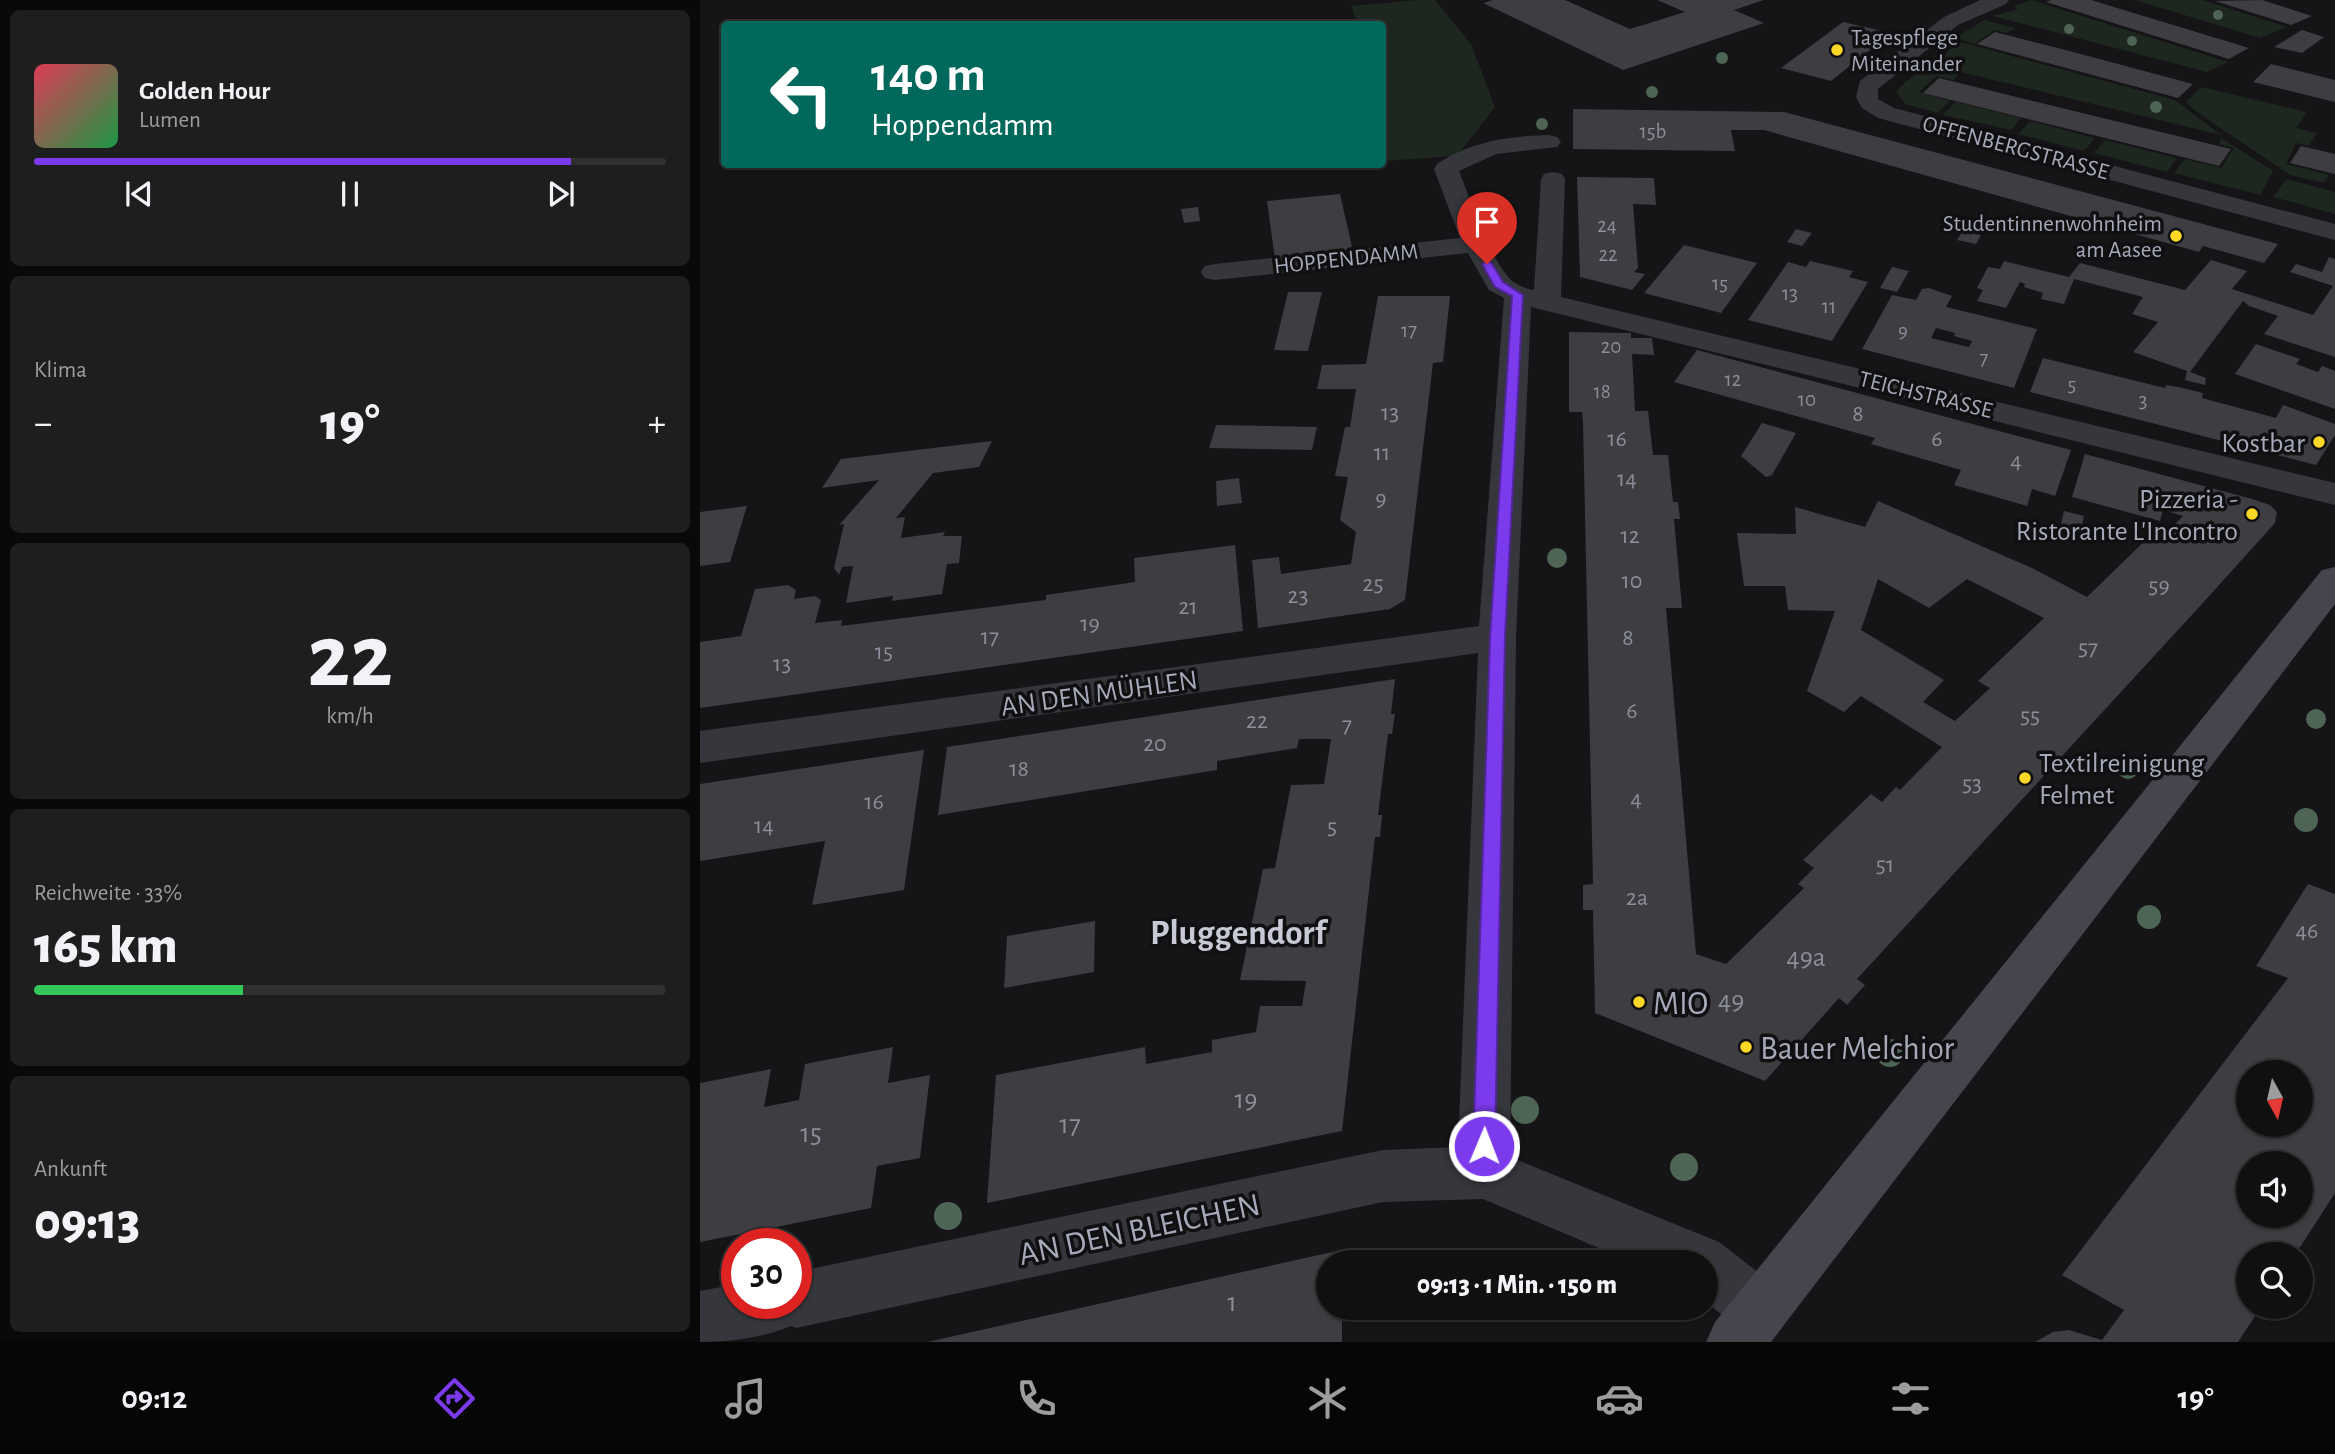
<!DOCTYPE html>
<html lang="de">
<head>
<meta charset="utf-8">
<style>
	:root { --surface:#101011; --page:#1e1e1f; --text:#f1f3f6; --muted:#9c9d9f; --line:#303031; --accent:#7c3aed }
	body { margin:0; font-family:"Alegreya Sans",sans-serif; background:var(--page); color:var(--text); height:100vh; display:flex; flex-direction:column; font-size:26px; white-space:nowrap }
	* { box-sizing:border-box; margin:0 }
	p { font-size:23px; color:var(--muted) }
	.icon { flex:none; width:38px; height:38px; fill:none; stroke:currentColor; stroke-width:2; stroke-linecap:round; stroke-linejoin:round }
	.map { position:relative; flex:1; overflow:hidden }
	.sheet { display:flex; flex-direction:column; gap:10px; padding:10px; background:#090909; width:700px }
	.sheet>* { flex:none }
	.top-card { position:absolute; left:21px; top:21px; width:665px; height:147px; border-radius:7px; box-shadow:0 2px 5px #0004,0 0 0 2px var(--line); background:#00695c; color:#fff; overflow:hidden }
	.needle { width:46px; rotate:172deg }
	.buttons { position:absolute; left:1536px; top:1060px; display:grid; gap:14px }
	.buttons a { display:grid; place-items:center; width:77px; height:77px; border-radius:50%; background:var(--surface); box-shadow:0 2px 5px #0004,0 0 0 2px var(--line); font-size:35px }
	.speed { position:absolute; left:21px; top:1228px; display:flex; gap:14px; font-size:35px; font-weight:700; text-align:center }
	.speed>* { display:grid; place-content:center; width:91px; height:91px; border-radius:50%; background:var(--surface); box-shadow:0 2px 5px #0004,0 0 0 2px var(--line); line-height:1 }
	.speed .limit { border:10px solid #d22; background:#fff; color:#111 }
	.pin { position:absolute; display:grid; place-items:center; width:60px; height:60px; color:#fff; margin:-72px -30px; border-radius:50% 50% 50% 0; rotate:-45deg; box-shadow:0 0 7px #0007 }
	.pin .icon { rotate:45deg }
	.me { position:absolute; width:77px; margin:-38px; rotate:1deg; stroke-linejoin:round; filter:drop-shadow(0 0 5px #0008) }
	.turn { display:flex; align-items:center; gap:24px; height:147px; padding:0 35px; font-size:32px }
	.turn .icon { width:91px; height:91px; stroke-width:2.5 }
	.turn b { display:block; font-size:49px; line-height:60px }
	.big { font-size:52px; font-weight:800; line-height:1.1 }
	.sheet .tile { flex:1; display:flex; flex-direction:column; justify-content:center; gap:10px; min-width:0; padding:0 24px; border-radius:10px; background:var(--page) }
	.sheet .dial { align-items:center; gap:0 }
	.dial b { font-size:91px; line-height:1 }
	.song { display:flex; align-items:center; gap:21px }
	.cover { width:84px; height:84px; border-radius:10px; background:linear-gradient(135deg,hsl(350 70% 55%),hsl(140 70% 35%)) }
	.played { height:7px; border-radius:4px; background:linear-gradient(90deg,var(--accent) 85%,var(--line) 85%) }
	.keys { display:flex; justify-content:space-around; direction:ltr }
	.heat { display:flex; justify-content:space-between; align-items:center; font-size:38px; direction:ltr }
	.charge { height:10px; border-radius:5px; background:linear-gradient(90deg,#34c759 33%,var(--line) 0) }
	.trip { position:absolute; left:616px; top:1250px; width:402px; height:70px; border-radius:35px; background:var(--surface); box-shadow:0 2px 5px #0004,0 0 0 2px var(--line); font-weight:800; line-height:70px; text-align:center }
	.menu { display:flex; height:112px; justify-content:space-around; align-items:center; background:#060607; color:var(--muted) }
	.menu .icon { width:49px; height:49px }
	.menu .on { color:var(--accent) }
	.menu b { font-size:32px; color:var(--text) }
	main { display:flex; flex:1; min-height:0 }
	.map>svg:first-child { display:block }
</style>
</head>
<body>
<main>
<section class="sheet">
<div class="tile">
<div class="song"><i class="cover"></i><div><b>Golden Hour</b><p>Lumen</p></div></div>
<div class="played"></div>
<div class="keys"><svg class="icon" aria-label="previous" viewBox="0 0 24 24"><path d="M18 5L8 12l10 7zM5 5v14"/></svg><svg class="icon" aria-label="pause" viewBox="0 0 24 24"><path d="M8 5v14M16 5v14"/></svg><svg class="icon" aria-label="next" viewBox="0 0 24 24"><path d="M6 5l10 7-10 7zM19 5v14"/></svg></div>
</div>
<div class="tile"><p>Klima</p>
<div class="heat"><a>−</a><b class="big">19°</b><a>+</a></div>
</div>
<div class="tile dial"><b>22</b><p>km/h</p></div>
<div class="tile"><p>Reichweite · 33%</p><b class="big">165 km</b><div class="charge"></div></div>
<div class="tile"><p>Ankunft</p><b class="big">09:13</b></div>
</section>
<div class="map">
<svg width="1635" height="1342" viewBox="0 0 1635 1342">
	<rect width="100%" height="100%" fill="#151517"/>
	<path fill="#1d261f" d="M718 0H735L771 44 795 107 757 156 683 161 682 24H658L651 6Z
		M1331 0 1528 62 1507 72 1293 16 1318 9 1313 6Z
		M1435 0H1503L1587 27 1560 38Z
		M1284 20 1315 28 1307 33 1294 30 1274 44 1255 38Z
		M1253 40 1475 100 1521 135 1261 72 1253 80 1237 76 1219 92 1250 101 1237 113 1205 104 1196 91 1236 55 1242 57 1257 43Z
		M1501 87 1607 112 1596 128 1617 133 1609 146 1596 143 1586 164 1629 175 1624 183 1590 175 1494 110 1486 102Z
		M1255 102H1256L1321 118 1311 130 1243 115Z
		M1330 121 1395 138 1384 151 1318 134Z
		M1518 136 1573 171 1560 195 1474 173 1485 159 1521 168 1534 148 1519 144 1522 138Z
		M1405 140 1477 158 1467 172 1394 153Z
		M1586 179 1635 192V214L1573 197Z"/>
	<path fill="#3d3d42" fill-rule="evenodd" d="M793 0H865L930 29 985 12 957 0H1064L1034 10 1064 23 923 70 783 3Z
		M1351 0H1391L1549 48 1529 59 1346 2Z
		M1562 0 1612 16 1591 25 1515 1Z
		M1143 22 1191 33 1131 81 1081 68Z
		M1602 30 1624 37 1602 53 1574 47Z
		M1295 32 1358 48 1493 84 1478 98 1277 44Z
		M1571 64 1635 80V102L1553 82Z
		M1239 78 1378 112 1531 149 1519 166 1223 93Z
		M873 109 1084 112 1578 244 1564 263 1503 246 1499 252 1064 130H1031L1035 151 873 149Z
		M1601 146 1635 154V174L1590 163Z
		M877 177 954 178 956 205 933 204 938 268 934 272 945 274 932 290 880 277Z
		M640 194 653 251 575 259 567 201Z
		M498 207 500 221 484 223 481 209Z
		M1096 229 1112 233 1102 246 1087 242Z
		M1263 231 1281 235 1276 244 1257 240Z
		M984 245 1057 263 1021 313 944 293Z
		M1629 257 1635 259V357L1564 334 1578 316 1549 306 1543 301 1490 372 1506 378 1505 385 1485 380 1487 371 1433 352 1458 322 1432 314 1443 297 1374 279 1364 304 1341 299 1343 293 1324 287 1325 284 1320 282 1306 308 1277 301 1283 290 1277 288 1288 267 1300 269 1304 261 1369 277 1380 263 1485 290 1511 260 1547 271 1532 289 1613 315 1633 286 1590 272 1596 264 1622 272Z
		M1110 261 1153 271 1149 277 1168 282 1132 341 1048 320 1088 262 1106 267Z
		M1192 267 1209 271 1197 292 1180 288Z
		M1229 288 1252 296 1246 307 1337 329 1314 388 1162 349 1192 295 1216 300 1222 289ZM1236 328 1255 333 1254 336 1272 341 1269 347 1231 338Z
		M588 292H622L608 351 574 350Z
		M678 296H750L743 362 733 363 705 600 690 609 558 628 552 560 579 557 581 574 651 564 656 532 640 520 648 477 635 476 645 427H650L656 389H617L622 365 666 364Z
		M869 332 931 333V338H952L954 355 932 354 935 411H948L953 455H968L973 502H978L980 519H974L982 608H966L996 954 1026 964 1104 888 1098 884 1114 868 1103 860 1171 794 1182 802 1196 787 1200 790 1242 747 1161 696 1144 712 1107 691 1135 611 1088 610 1085 586H1044L1037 533 1096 534 1095 507 1165 527 1178 501 1332 568 1387 597 1457 529 1467 532 1483 516 1463 510 1460 521 1372 497 1385 454 1552 499 1570 505 1577 512 1575 523 1501 605 1157 979 1165 985 1147 1005 1139 998 1065 1081 895 1013 893 910H883V885L893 884 883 422 882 412H869ZM1178 579 1229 608 1267 579 1344 618 1278 681 1290 688 1255 721 1223 702 1244 680 1161 630Z
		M1556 344 1600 359 1596 364 1618 372 1622 366 1635 371V409L1535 374Z
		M997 350 1280 426 1371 450 1355 496 1332 489 1327 506 1254 485 1261 470 1171 444 1175 438 974 382Z
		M1343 358 1465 388 1466 385 1483 388 1503 393 1502 398 1576 418 1583 405 1635 424V435L1616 465 1330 392Z
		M1062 423 1096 433 1072 475 1066 477 1041 456Z
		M516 425 617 427 612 450 509 448Z
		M292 441 279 467 233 473 196 518 205 517 201 538 245 532 243 536H262L259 563 247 564 242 594 192 601 193 596 146 603 153 566 142 567 139 575 134 568 144 524 139 525 179 480 122 488 141 459Z
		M539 478 542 503 517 506 516 481Z
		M47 506 30 562 0 566V512Z
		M1364 511 1384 516 1379 537 1359 532Z
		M535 545 543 631 0 708V642L41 636 55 589 88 585 96 590 94 599 115 596 121 600 115 623 142 620 141 626 346 600V595L435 582 434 558Z
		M695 679 691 714H695L692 734H688L678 815H682L680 837H675L642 1131 287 1203 296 1075 445 1047 446 1064 512 1052V1040L556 1032 560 1006H602L606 981 540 980 563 869 575 868 591 785 624 784 631 739H599L597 748 517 761V770L238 815 247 747Z
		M224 750 204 890 112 905 125 841 0 861V784Z
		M1608 884 1635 894V1193L1595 1255H1549V1307H1561L1538 1342H1335L1353 1332 1369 1330 1402 1340 1424 1310 1362 1275 1588 978 1556 966ZM1549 1073H1601V1125H1549ZM1549 1164H1601V1216H1549Z
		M395 921 394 972 304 988 307 936Z
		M193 1047 188 1083 230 1075 220 1158 177 1166 171 1208 0 1242V1083L71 1069 64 1107 99 1100 105 1064Z
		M637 1251 638 1262H628V1307H642V1342H227Z"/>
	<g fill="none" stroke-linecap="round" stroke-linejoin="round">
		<path fill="#36363d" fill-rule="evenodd" d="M1280 0H1309L1306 4 1258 25 1178 89V99L1194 108 1635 224V240L1178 118 1162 108 1156 97 1160 81 1244 17Z
			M849 135 857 137 861 142 857 147 796 154 759 171C771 201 788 254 809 278 814 284 826 289 834 290L841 179 844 174 853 172 862 174 865 179 861 297 1635 483V505L831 307 816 637 810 1157 1019 1242 1081 1290 1089 1310 1081 1330 1061 1338 1041 1330 1006 1302V1262H932L783 1199 683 1202 96 1328 91 1326C62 1338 31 1342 0 1342V1291L37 1284V1304H96V1272L683 1150 758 1147 778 653 0 763V731L779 626 804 298 789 290 768 253 515 280 505 278 501 272 505 266 515 264 760 238 734 169 737 164C771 141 809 136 849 135Z"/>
		<path fill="#44454d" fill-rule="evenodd" d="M1635 567V604L1071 1342H1006L1015 1322 1622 570Z"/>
	</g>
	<g fill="#4e6454">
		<circle cx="1518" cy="15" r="5"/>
		<circle cx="1369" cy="29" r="5"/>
		<circle cx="1432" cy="41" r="5"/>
		<circle cx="1022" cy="58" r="6"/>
		<circle cx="952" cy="92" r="6"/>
		<circle cx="1456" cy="107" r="6"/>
		<circle cx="842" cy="124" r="6"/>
		<circle cx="857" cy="558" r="10"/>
		<circle cx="1616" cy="719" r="10"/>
		<circle cx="1428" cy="769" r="10"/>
		<circle cx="1606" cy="820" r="12"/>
		<circle cx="1449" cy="917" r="12"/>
		<circle cx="1190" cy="1053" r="14"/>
		<circle cx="825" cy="1110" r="14"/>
		<circle cx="984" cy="1167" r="14"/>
		<circle cx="248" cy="1216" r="14"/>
	</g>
	<path fill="#7c3aed" stroke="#51269a" stroke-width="2" d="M787 261 791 262 803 282 823 295 805 637 795 1146 792 1153 784 1157 776 1153 773 1146 790 637 812 296 795 287 782 264Z"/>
	<g fill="#fed726" stroke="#101012" stroke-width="2.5">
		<circle cx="1137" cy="50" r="7"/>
		<circle cx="1476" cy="236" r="7"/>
		<circle cx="1619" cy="442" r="7"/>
		<circle cx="1552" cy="514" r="7"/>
		<circle cx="1325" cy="778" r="7"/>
		<circle cx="939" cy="1002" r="7"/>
		<circle cx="1046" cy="1047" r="7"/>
	</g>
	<g text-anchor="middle" stroke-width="7" stroke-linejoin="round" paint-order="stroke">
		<g font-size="21" fill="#8c8e9a">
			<text x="953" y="138">15b</text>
			<text x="907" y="232">24</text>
			<text x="908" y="261">22</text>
			<text x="1020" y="290">15</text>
			<text x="1090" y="300">13</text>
			<text x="1129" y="313">11</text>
			<text x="709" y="337">17</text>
			<text x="1203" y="337">9</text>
			<text x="911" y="353">20</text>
			<text x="1284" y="365">7</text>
			<text x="1033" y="386">12</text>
			<text x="1372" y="391">5</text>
			<text x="902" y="398">18</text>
			<text x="1107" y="406">10</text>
			<text x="1443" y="407">3</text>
		</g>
		<g font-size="23" fill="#a6a9b8" stroke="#101012" text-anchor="start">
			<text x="1151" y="45">Tagespflege<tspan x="1151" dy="26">Miteinander</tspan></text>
			<text x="1462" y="231" text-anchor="end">Studentinnenwohnheim<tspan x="1462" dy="26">am Aasee</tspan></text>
		</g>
		<g font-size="23" fill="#a6a9b8" stroke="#101012">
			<text transform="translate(1316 147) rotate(15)" y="8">OFFENBERGSTRASSE</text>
			<text transform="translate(646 258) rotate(-6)" y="8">HOPPENDAMM</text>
			<text transform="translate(1226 394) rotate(14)" y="8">TEICHSTRASSE</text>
		</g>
		<g font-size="24" fill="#8c8e9a">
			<text x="690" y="420">13</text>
			<text x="1158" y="421">8</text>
			<text x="917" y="446">16</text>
			<text x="1237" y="446">6</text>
			<text x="682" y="460">11</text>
			<text x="1316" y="468">4</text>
			<text x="927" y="486">14</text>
			<text x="681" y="506">9</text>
			<text x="930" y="543">12</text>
			<text x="932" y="588">10</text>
			<text x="673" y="591">25</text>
			<text x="1459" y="593">59</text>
			<text x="598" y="603">23</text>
			<text x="488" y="614">21</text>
			<text x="390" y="631">19</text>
			<text x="290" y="644">17</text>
			<text x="928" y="645">8</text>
			<text x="1388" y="655">57</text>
			<text x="184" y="659">15</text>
			<text x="82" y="671">13</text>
			<text x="932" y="718">6</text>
			<text x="1330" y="723">55</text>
			<text x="557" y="728">22</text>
			<text x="647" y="732">7</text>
			<text x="455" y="751">20</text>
			<text x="319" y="776">18</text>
			<text x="1272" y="791">53</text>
			<text x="936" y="806">4</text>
			<text x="174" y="809">16</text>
			<text x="64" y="833">14</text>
			<text x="632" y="834">5</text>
			<text x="1185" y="872">51</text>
			<text x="937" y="905">2a</text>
			<text x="1607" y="938">46</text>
		</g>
		<g font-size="28" fill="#a6a9b8" stroke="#101012" text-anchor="end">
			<text x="1605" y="452">Kostbar</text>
			<text x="1538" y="508">Pizzeria -<tspan x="1538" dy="32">Ristorante L'Incontro</tspan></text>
			<text x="1339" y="772" text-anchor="start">Textilreinigung<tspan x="1339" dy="32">Felmet</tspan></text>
		</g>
		<g font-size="28" fill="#a6a9b8" stroke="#101012">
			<text transform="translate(399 692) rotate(-8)" y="10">AN DEN MÜHLEN</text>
		</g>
		<g font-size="28" fill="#8c8e9a">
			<text x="1106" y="966">49a</text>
			<text x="1031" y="1009">49</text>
			<text x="546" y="1108">19</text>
			<text x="370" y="1133">17</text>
			<text x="111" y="1142">15</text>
			<text x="532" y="1311">1</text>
		</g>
		<g font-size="33" fill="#a6a9b8" stroke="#101012" text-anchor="start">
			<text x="953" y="1014">MIO</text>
			<text x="1060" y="1059">Bauer Melchior</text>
		</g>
		<g font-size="33" fill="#a6a9b8" stroke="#101012">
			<text transform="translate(439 1228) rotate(-12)" y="12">AN DEN BLEICHEN</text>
		</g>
		<g font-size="35" font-weight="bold" fill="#c7c9d4" stroke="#101012">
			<text x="538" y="944">Pluggendorf</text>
		</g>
	</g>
</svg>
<div class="buttons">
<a><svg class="needle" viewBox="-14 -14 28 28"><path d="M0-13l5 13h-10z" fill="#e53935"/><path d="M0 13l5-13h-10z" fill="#9c9d9f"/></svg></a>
<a><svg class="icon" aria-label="sound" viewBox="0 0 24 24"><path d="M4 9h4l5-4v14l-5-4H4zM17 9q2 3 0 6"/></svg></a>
<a><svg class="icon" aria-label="search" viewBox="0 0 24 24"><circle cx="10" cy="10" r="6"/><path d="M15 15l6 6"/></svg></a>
</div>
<div class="speed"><div class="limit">30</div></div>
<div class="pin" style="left:787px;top:264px;background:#d93025"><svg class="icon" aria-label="arrive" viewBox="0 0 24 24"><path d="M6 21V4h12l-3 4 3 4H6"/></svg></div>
<svg class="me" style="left:784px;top:1146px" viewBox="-20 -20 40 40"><circle r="17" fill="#7c3aed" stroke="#fff" stroke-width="3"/><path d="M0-11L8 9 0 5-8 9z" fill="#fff"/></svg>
<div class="trip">09:13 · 1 Min. · 150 m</div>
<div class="top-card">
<div class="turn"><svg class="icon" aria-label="left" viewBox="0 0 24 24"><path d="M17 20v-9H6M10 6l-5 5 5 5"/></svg><div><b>140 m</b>Hoppendamm</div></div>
</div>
</div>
</main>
<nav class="menu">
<b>09:12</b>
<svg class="icon on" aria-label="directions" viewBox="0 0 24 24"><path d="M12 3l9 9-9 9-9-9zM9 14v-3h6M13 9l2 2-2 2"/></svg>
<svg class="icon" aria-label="music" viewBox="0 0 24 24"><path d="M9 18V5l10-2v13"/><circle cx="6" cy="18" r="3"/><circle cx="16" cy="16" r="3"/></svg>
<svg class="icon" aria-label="phone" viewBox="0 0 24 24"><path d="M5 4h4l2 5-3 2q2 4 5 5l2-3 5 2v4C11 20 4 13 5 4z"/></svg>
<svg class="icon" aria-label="climate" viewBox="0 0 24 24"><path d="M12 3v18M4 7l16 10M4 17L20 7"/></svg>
<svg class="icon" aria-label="car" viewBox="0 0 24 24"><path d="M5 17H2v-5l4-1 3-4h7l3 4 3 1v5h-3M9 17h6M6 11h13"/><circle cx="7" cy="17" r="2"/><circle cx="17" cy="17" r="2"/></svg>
<svg class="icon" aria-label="filters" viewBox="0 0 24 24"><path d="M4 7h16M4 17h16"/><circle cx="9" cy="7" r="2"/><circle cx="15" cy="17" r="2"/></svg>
<b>19°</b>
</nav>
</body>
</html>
